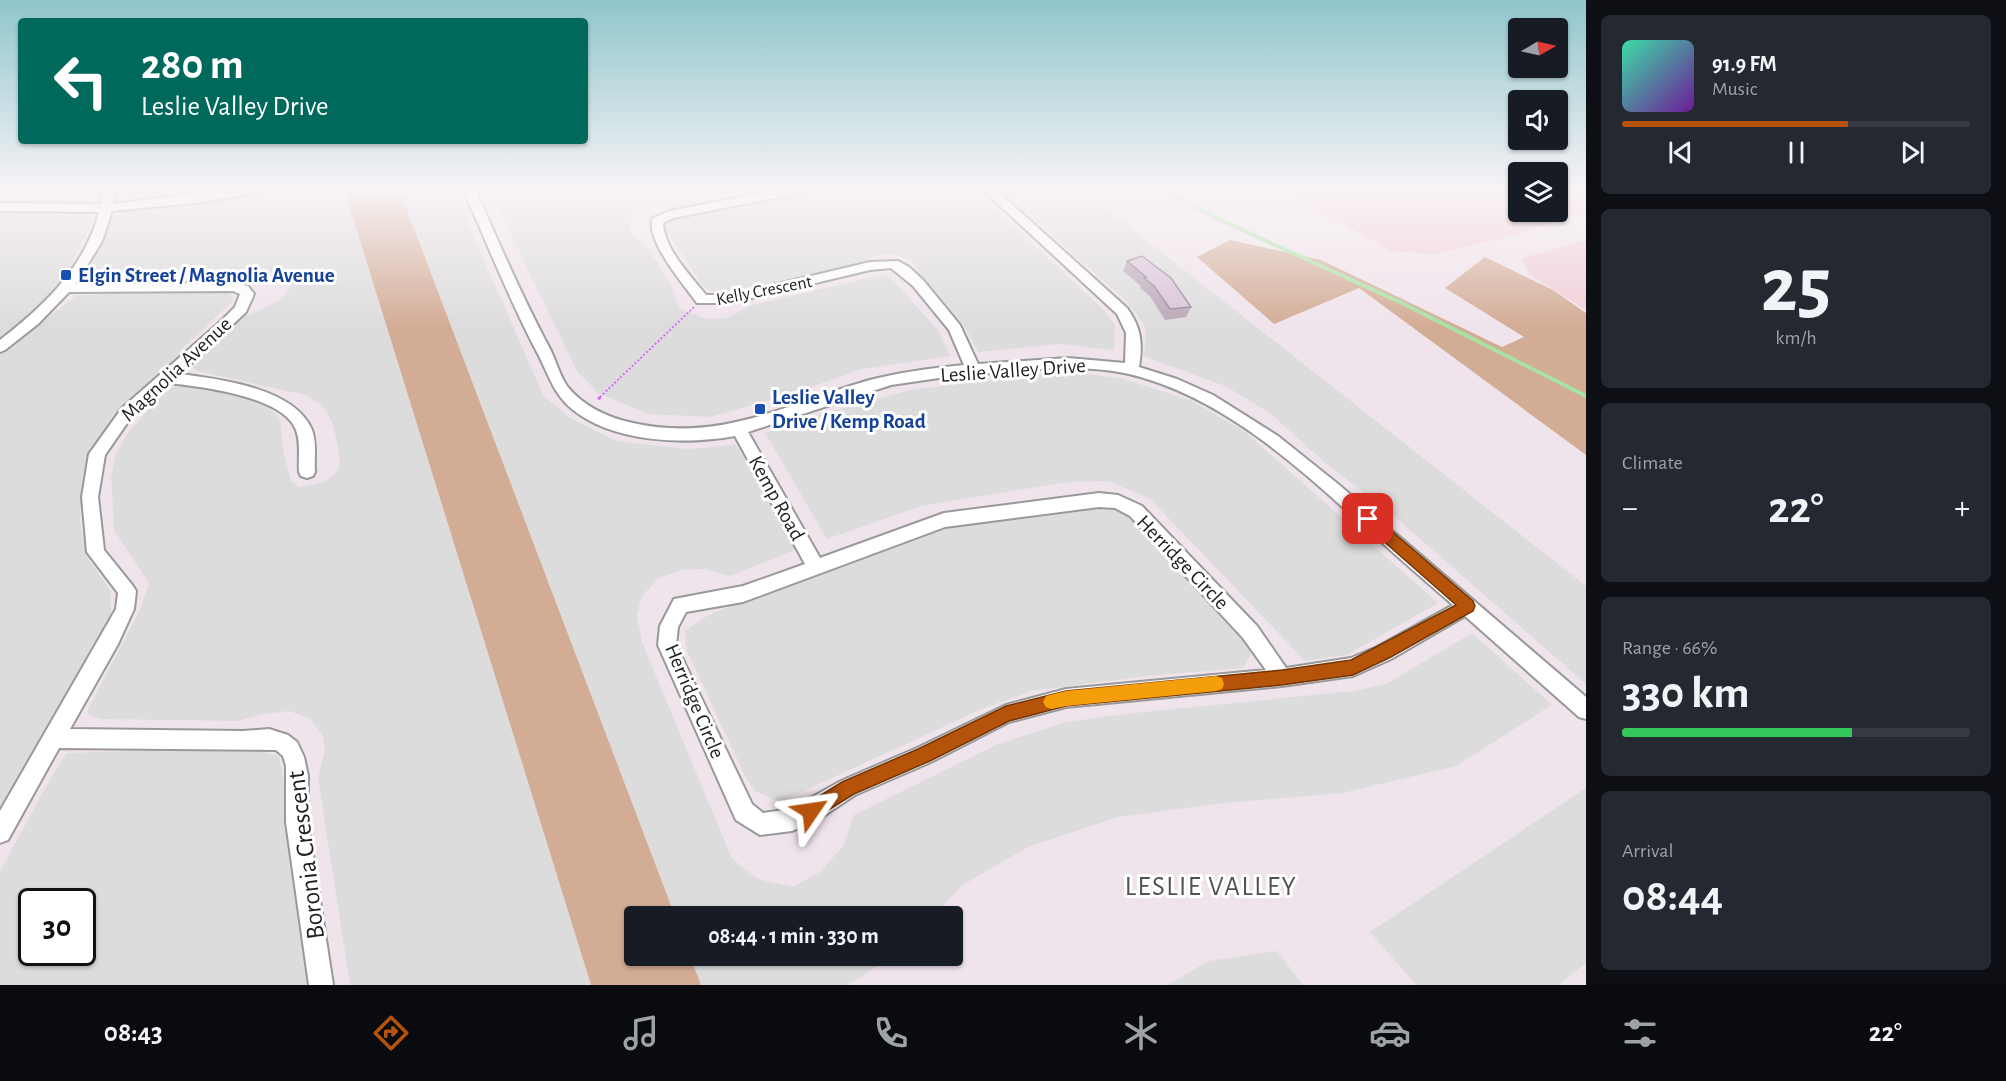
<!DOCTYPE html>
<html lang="en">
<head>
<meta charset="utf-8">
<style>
	:root { --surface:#171b24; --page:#242831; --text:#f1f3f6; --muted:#9ea1a6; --line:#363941; --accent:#b45309 }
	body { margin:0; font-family:"Alegreya Sans",sans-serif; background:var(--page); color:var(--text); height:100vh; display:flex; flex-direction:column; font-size:22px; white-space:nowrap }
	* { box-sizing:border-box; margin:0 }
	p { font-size:20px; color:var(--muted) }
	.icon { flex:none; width:33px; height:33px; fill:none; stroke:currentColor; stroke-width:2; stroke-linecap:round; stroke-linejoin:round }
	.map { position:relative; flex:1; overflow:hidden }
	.details { display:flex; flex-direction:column; gap:15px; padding:15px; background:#0d0f14; width:420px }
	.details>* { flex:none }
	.hud { position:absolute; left:18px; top:18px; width:570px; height:126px; border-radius:6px; box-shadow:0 2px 4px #0004; background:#00695c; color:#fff; overflow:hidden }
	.needle { width:39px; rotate:81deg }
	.controls { position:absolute; left:1508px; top:18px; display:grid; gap:12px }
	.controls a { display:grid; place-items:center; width:60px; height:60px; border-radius:6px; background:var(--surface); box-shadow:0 2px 4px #0004; font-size:30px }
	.speed { position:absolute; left:18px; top:888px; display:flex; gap:12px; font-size:30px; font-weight:700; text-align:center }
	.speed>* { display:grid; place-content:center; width:78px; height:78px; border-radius:50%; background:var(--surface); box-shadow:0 2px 4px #0004; line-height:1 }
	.speed .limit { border:3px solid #111; border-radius:9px; background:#fff; color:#111 }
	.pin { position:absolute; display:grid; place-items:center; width:51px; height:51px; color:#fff; margin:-26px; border-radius:12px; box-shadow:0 3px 9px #0006 }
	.me { position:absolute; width:66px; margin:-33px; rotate:58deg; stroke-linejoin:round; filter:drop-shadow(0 0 4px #0008) }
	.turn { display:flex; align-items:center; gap:21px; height:126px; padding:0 24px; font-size:27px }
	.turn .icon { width:78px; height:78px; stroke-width:2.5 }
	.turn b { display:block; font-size:42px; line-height:51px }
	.big { font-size:45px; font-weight:700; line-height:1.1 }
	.details .card { flex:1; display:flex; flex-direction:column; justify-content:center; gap:9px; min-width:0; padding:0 21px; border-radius:9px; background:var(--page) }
	.details .dial { align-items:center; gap:0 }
	.dial b { font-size:78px; line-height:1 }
	.song { display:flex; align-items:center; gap:18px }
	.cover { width:72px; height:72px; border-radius:9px; background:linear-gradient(135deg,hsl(160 70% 55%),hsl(280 70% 35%)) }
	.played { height:6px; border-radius:3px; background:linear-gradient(90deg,var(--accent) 65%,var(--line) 65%) }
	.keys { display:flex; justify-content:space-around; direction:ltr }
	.heat { display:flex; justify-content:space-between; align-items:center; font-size:33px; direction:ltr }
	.charge { height:9px; border-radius:4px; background:linear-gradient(90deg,#34c759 66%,var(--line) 0) }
	.trip { position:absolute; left:624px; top:906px; width:339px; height:60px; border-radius:6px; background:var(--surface); box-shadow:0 2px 4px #0004; font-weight:700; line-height:60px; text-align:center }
	.tab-bar { display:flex; height:96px; justify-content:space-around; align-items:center; background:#090b0e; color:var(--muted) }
	.tab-bar .icon { width:42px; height:42px }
	.tab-bar .current { color:var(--accent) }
	.tab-bar b { font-size:27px; color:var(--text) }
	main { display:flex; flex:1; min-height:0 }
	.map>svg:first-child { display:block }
</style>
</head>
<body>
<main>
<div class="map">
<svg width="1586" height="985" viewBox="0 0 1586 985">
	<rect width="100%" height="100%" fill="#f0e4ec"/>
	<path fill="#dddcdd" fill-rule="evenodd" d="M0 189H98L95 196 85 202 57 204 0 199Z
		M119 189H221L130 200 118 198Z
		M265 189H344L591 985H350L318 778 325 750 323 736 309 718 289 711 264 714 237 721 100 719 88 714V709L139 612 149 583 114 530 111 477 116 454 127 434 163 393 174 387 184 386 254 400 269 406 280 419 284 455 291 480 299 487 324 482 334 475 340 465 338 445 332 422 323 406 305 395 197 371 193 367 202 358 198 356 240 318 269 306 282 298 291 286 286 277 98 282 86 278 113 217 117 214 131 208Z
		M399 189H453L543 395 570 418 616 441 688 449 736 445 790 536 797 549 730 576 704 569 682 570 659 578 642 596 637 615 642 642 732 859 758 879 793 887 821 871 843 846 854 815 998 744 1066 722 1134 713 1353 691 1386 684 1472 633 1552 705 1456 766 1343 793 1224 803 1118 817 1028 847 961 886 934 916H675Z
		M489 189H746L684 202 672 201 652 205 636 212 628 224 632 236 647 246 674 290 676 302 681 309 706 319 727 318 752 305 881 275 890 277 938 330 950 356 862 369 791 394 710 417 648 414 598 393 577 371Z
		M819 189H973L1104 310 1115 326 1114 350 1058 344 978 352 964 325 919 273 912 261 896 254 877 255 863 262 723 294 715 293 704 287 664 228 669 221 681 217Z
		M999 189H1081L1586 586V684L1395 517 1322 460 1270 413 1225 386 1143 356 1145 347V328L1137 314 1121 296Z
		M0 213H76L92 216 93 221 64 278 39 306 0 337Z
		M224 292 231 295 234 300 181 350 185 352 125 408 98 439 83 477 80 522 88 559 111 591V617L0 812V355L77 295Z
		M1042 374H1087L1124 379 1192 401 1244 431 1438 603 1347 655 1305 661 1150 499 1108 481 1069 482 921 506 827 539 765 433 828 412 910 390Z
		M1110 506 1131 514 1234 625 1251 653 1243 668 1147 676 1032 691 982 709 780 802 755 791 745 776 686 649 685 631 708 615 882 548 943 529 1057 508Z
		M162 750 256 751 279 756 286 791V820L314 985H0V871L49 781 67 753ZM32 902H82V952H32Z
		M1586 788V963L1559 985H1416L1370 932Z
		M1277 951 1303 985H1168L1208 961Z
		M690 956H893L848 985H701Z"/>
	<path fill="#f0ced7" d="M1282 189H1518V212H1557V189H1586V211L1513 236 1436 254 1391 251Z
		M1586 240V310L1530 275 1521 259Z"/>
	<path fill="#d3ac96" d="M344 189H399L675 916H634V956H690L701 985H591Z
		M1230 240 1321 260 1502 347 1524 337 1445 288 1485 257 1553 290 1586 313V455L1359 288 1274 324 1197 257Z"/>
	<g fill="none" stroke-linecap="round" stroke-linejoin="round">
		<path stroke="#a9e1a2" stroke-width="4" d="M1161 189 1225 222 1404 304 1586 396"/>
		<defs>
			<path id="minor" d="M104 189H116L113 204 233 189H260L254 193 204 202 112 211 102 241 76 284 233 283 248 286 254 294 246 312 180 374C219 379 295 388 312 430 317 443 314 459 315 472L313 476 307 478 301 476 299 472C298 459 301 443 296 430 283 396 202 387 169 383L132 416 105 455 98 497 104 550 133 586 136 591 134 609 118 644 70 729 243 731 269 729 288 735 297 742 304 757 308 776V822L333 985H309L286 822V766L283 756 276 750 59 748 8 840 0 843V811L116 609 118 593 87 552 82 497 89 454 122 408 220 322 235 307 240 294 233 291 69 292 38 324 5 350 0 352V340C44 306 85 267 99 212L0 211V203L101 204Z
				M463 189H475C499 243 522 297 550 349 556 361 560 376 567 386 583 406 608 418 633 423 722 443 787 403 870 380 901 372 932 368 964 365L949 330 913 286 891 268 870 270 731 303H697C685 286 644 239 653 218L669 211 782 189H807L801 193 673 218 663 223C664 249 691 276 706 295H731L870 262 898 261 909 267 923 280 960 325 978 364 1068 358 1125 363 1126 333 1117 314 982 189H995L1127 308C1141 327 1143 343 1139 367L1177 379 1213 395 1278 436 1338 484 1586 697V719L1579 717 1465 616 1391 659 1353 676 1282 686 1066 707 1009 722 931 762 855 795 819 819 792 831 760 835 736 820 658 645 660 626 674 599 743 586 805 564 735 436C686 445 613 443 572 409 554 394 549 376 539 356 510 302 488 245 463 189ZM1051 368C1077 368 1103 368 1129 374 1220 396 1293 462 1360 523 1391 551 1422 578 1453 605L1377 647 1351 658 1286 668 1257 626 1142 506 1118 495 1099 493 944 513 820 558 748 432 891 385 946 377ZM1099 507 1115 508 1130 516 1243 638 1266 670 1066 689 1006 705 917 748 841 781 791 809 763 813 752 804 676 645 678 627 686 612 743 602 945 527Z"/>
		</defs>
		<use href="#minor" stroke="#999" stroke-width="4"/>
		<path stroke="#db67ff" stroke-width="2" stroke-dasharray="2 2" stroke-linecap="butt" d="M600 397 694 307"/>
		<path stroke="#db67ff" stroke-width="3" stroke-dasharray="3 3" stroke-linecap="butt" d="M598 399 602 396"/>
		<use href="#minor" fill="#fff" fill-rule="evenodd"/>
	</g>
	<path fill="#baa9b8" d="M1127 261 1191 307 1186 317 1165 320 1150 296 1140 288 1141 286 1123 271Z"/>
	<path fill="#d8c4d6" stroke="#978996" stroke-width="1.5" d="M1142 256 1171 278 1191 307 1170 309 1154 286 1144 278 1146 277 1127 261Z"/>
	<linearGradient id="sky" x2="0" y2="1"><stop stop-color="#8fc6cc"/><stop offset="0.58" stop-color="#f8f3f6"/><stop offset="1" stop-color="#f8f3f6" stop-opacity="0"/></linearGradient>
	<rect width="1586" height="327" fill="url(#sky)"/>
	<path fill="#b45309" stroke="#753606" stroke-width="1.5" d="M1368 514 1373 515 1473 601 1475 606 1473 611 1389 658 1353 675 1282 685 1066 706 1009 721 930 761 854 794 817 817 811 820 805 817 802 811 805 805 842 782 918 749 1006 706 1066 691 1282 670 1351 660 1456 605 1363 523 1361 519 1363 515Z"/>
	<path fill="#f59e0b" d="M1216 676 1222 678 1224 684 1222 689 1216 691 1066 706 1051 709 1046 707 1043 702 1046 696 1066 691Z"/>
	<g fill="#1a4fb4" stroke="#fff" stroke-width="2">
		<rect x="60" y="269" width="12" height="12" rx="3"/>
		<rect x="754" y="403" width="12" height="12" rx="3"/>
	</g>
	<g text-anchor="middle" stroke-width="6" stroke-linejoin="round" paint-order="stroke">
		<g font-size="18" fill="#1f1f1f" stroke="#fff">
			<text transform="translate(764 290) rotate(-11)" y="6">Kelly Crescent</text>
		</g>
		<g font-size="21" font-weight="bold" fill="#164399" stroke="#fff" text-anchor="start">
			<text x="78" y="282">Elgin Street / Magnolia Avenue</text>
			<text x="772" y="404">Leslie Valley<tspan x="772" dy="24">Drive / Kemp Road</tspan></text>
		</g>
		<g font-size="21" fill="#1f1f1f" stroke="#fff">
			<text transform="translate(176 369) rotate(-43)" y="7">Magnolia Avenue</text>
			<text transform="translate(1013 370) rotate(-4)" y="7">Leslie Valley Drive</text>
			<text transform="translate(777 498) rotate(61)" y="7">Kemp Road</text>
			<text transform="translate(1183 562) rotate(46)" y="7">Herridge Circle</text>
			<text transform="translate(695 701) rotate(67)" y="7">Herridge Circle</text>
		</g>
		<g font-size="26" fill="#1f1f1f" stroke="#fff">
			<text transform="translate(305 855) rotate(-97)" y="9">Boronia Crescent</text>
		</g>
		<g font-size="27" letter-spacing="1.5" fill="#525252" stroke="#fff">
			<text x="1211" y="895">LESLIE VALLEY</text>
		</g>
	</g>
</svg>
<div class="controls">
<a><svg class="needle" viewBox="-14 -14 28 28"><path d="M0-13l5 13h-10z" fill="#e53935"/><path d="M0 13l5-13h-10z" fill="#9ea1a6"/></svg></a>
<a><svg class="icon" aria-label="sound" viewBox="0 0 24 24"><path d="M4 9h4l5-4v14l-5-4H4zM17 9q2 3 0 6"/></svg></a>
<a><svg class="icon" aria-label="layers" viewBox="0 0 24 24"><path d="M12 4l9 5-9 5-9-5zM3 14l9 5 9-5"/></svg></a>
</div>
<div class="speed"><div class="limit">30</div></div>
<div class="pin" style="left:1368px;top:519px;background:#d93025"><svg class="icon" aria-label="arrive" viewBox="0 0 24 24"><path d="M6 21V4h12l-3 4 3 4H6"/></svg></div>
<svg class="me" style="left:811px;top:811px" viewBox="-20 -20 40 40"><path d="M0-17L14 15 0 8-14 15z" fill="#b45309" stroke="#fff" stroke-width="4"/></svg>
<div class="trip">08:44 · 1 min · 330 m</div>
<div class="hud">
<div class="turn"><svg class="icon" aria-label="left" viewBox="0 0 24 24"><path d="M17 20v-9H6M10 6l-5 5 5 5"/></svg><div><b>280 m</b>Leslie Valley Drive</div></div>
</div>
</div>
<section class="details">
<div class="card">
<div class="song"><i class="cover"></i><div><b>91.9 FM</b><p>Music</p></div></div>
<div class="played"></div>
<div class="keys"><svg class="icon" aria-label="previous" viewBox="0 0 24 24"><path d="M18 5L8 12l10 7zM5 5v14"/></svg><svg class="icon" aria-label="pause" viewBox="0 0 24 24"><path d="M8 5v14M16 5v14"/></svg><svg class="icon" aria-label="next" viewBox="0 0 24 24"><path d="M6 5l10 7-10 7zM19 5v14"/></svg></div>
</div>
<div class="card dial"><b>25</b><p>km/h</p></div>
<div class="card"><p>Climate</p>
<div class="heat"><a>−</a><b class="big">22°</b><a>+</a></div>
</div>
<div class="card"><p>Range · 66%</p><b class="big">330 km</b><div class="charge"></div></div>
<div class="card"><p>Arrival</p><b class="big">08:44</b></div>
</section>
</main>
<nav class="tab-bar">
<b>08:43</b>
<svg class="icon current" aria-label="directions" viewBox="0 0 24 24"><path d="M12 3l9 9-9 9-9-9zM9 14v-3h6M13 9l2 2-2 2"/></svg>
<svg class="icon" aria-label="music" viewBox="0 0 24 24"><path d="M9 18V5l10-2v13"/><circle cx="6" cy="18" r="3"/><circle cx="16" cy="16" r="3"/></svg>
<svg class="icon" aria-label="phone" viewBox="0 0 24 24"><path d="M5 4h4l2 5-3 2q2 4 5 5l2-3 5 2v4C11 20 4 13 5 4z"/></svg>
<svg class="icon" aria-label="climate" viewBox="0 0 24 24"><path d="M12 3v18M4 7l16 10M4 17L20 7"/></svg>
<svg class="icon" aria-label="car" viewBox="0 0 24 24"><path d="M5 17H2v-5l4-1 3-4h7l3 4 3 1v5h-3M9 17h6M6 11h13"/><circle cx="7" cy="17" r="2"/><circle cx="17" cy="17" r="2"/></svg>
<svg class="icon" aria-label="filters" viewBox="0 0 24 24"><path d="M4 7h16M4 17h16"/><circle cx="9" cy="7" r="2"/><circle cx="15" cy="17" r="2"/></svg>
<b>22°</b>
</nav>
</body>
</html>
